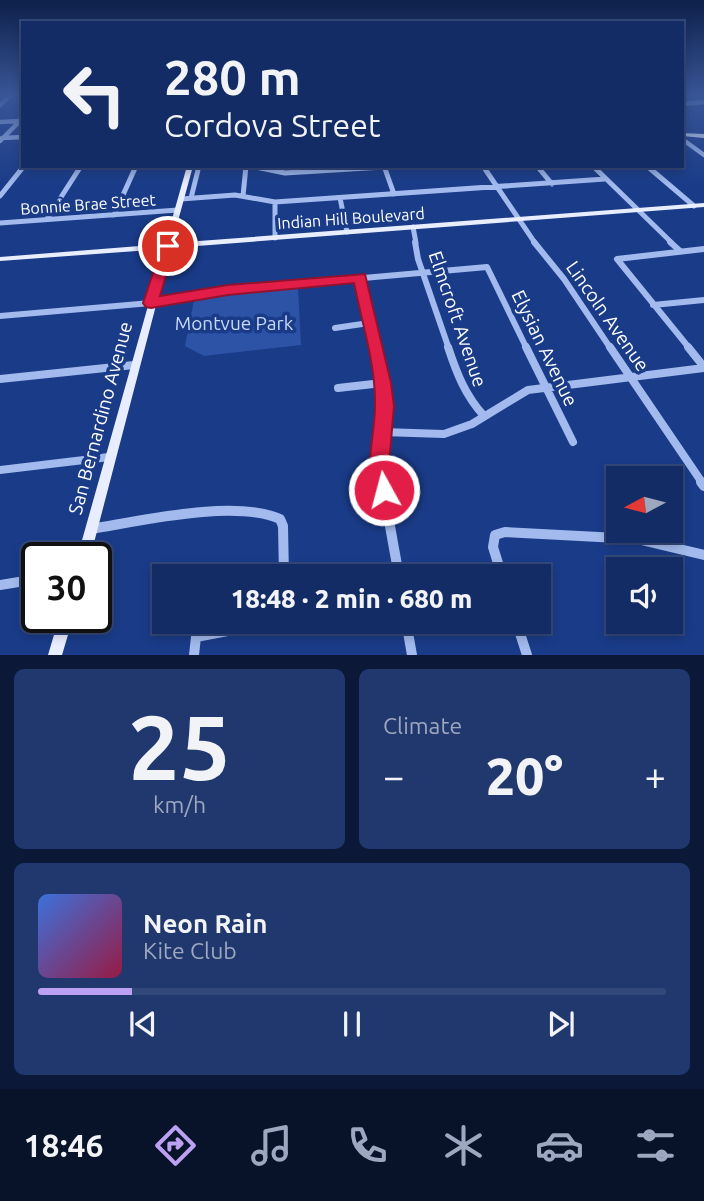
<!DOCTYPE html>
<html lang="en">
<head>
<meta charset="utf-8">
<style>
	:root { --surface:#142c66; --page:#21386f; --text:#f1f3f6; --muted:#9da7bf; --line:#33487a; --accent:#bca0f2 }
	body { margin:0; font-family:Ubuntu,sans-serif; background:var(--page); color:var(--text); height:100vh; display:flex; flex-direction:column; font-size:26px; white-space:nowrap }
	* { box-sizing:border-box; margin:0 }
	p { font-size:23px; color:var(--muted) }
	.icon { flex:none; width:38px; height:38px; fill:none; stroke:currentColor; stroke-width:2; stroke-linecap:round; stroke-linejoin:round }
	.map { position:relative; height:655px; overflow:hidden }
	.side { display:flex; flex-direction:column; gap:14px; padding:14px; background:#0b1838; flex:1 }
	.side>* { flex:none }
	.banner { position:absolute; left:21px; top:21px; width:663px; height:147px; border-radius:0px; box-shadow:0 4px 10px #0003,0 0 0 2px var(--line); background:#142c66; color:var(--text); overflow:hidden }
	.needle { width:46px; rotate:263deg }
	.controls { position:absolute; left:606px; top:466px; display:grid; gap:14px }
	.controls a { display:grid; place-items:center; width:77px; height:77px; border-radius:0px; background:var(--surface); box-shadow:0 4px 10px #0003,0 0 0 2px var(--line); font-size:35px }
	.speed { position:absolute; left:21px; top:542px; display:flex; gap:14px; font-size:35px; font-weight:700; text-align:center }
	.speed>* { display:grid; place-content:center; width:91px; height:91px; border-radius:50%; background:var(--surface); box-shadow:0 4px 10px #0003,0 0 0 2px var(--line); line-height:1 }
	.speed .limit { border:4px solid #111; border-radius:10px; background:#fff; color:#111 }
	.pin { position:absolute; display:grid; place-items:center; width:60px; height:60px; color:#fff; margin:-30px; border:4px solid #fff; border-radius:50%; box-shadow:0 2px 7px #0007 }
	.me { position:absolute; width:77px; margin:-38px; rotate:353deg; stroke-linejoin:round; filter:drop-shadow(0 0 5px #0008) }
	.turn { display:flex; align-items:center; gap:24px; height:147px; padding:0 28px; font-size:32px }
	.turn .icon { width:91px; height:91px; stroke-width:2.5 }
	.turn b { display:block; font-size:49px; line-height:60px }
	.big { font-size:52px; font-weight:800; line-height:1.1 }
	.side .widget { flex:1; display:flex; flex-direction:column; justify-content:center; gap:10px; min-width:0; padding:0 24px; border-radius:10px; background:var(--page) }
	.side .dial { align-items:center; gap:0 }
	.dial b { font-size:91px; line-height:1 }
	.song { display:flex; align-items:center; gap:21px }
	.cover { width:84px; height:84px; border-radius:10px; background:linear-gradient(135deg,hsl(220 70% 55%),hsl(340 70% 35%)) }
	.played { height:7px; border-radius:4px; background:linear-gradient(90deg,var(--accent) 15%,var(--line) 15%) }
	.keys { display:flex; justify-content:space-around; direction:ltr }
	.heat { display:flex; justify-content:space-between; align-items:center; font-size:38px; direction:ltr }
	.side .tiles { flex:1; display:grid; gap:14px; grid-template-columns:1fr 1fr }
	.widget:last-child { grid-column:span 2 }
	.trip { position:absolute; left:152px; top:564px; width:399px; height:70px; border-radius:0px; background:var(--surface); box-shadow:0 4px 10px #0003,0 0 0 2px var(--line); font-weight:800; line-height:70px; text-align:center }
	.menu { display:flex; height:112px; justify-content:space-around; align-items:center; background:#081229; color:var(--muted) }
	.menu .icon { width:49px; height:49px }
	.menu .active { color:var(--accent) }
	.menu b { font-size:32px; color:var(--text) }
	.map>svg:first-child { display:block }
</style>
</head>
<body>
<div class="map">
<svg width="704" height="655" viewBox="0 0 704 655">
	<rect width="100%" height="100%" fill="#1a3b88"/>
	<path fill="#2d53a7" d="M298 288 301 345 204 356 185 346 194 300 224 294Z"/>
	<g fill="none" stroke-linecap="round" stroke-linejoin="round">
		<path stroke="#a2baed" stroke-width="4.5" d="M682 104 704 102
			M0 105 12 94
			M0 122 19 121
			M2 138 23 137
			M682 139 704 155
			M0 141 23 118"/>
		<path stroke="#a2baed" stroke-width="5" d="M250 166 285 173 384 167
			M384 166 394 194
			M431 166H459
			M483 166 535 243
			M537 166 552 184
			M593 166 672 243
			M647 166 694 206
			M0 196 24 166
			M243 196 246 166
			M191 198 199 166
			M340 198 347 232
			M181 199 235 195 275 202 605 179
			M275 202V238
			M114 215 136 166
			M47 219 81 166
			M0 223 178 210
			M413 227 416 243"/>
		<path stroke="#a2baed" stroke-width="6" d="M415 242 418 259 449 349
			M534 242 564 279 611 349
			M670 242 680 251
			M360 278 375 349
			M653 305 704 300
			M0 316 151 303 160 299 228 290 487 267 527 349
			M335 328 369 323
			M690 349 617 259 704 249"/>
		<path stroke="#a2baed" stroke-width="8" d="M375 347 384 406 379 464 383 484
			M448 347C457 374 465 395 484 416
			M526 347 573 442
			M610 347 703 484
			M688 347 704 367
			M0 379 134 365
			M338 388 382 383
			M382 432 444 434 472 424 528 390 704 368
			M0 470 109 457"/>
		<path stroke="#a2baed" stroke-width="10" d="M382 482 399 576
			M701 482 704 486
			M91 529C140 521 235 499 280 519L283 526 284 576
			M502 576 493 547 495 535 505 532 637 539 704 555
			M0 585 37 579
			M406 621 412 655
			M516 621 527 655
			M194 655 196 637 281 621"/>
		<path fill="#e8eeff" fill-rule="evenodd" d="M682 133 704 134V138L682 136Z
			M187 166H193L172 243 704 203V207L171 248 90 558H77L164 249 0 261V257L165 244Z
			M59 618H73L62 655H48Z"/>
	</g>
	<linearGradient id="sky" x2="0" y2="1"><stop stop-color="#0e204b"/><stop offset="0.51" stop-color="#385596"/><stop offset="1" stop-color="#385596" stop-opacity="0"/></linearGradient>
	<rect width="704" height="186" fill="url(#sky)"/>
	<path fill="#e11d48" stroke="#92132f" stroke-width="2" d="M168 241 175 246 160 296 228 285 365 274 391 383 394 406 389 464 394 490 391 497 384 500 376 497C363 467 375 437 375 406 376 366 362 323 354 283L228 295 151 308 146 307 143 303 162 246Z"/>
	<g text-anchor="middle" stroke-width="7" stroke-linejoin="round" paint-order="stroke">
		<g font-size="16" fill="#fff" stroke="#1a3b88">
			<text transform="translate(88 204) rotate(-4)" y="6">Bonnie Brae Street</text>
			<text transform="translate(351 218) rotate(-4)" y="6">Indian Hill Boulevard</text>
		</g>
		<g font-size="19" fill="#fff" stroke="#1a3b88">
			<text transform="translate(608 316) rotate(55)" y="7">Lincoln Avenue</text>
			<text transform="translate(458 319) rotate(71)" y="7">Elmcroft Avenue</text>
			<text transform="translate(545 348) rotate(64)" y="7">Elysian Avenue</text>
			<text transform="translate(100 418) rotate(-75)" y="7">San Bernardino Avenue</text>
		</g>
		<g font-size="19" fill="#c8d8f9" stroke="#1a3b88">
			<text x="234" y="330">Montvue Park</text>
		</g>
	</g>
</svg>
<div class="controls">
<a><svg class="needle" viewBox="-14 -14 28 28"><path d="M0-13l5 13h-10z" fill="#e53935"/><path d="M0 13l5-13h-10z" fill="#9da7bf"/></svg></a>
<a><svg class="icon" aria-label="sound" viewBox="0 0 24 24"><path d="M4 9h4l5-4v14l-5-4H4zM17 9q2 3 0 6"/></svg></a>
</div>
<div class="speed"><div class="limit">30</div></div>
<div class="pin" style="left:168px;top:246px;background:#d93025"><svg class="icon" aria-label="arrive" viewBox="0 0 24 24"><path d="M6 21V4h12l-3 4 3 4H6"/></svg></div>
<svg class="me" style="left:384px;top:490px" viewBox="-20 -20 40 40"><circle r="17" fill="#e11d48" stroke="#fff" stroke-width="3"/><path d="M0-11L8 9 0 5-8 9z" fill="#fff"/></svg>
<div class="trip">18:48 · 2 min · 680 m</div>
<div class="banner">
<div class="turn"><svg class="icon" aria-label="left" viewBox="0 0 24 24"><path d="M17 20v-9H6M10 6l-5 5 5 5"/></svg><div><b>280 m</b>Cordova Street</div></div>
</div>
</div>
<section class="side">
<div class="tiles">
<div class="widget dial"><b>25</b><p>km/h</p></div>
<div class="widget"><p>Climate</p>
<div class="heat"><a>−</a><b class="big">20°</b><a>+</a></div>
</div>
<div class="widget">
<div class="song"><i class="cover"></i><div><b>Neon Rain</b><p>Kite Club</p></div></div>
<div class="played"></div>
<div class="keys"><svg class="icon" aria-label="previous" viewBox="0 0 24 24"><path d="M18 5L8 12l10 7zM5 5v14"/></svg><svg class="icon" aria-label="pause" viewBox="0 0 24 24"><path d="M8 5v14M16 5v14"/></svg><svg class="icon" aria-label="next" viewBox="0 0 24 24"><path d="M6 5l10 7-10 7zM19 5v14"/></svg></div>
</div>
</div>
</section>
<nav class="menu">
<b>18:46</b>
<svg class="icon active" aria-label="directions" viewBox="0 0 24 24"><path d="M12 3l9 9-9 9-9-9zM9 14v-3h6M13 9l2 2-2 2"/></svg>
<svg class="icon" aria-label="music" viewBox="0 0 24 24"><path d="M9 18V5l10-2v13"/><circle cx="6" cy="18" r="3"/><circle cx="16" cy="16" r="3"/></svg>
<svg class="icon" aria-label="phone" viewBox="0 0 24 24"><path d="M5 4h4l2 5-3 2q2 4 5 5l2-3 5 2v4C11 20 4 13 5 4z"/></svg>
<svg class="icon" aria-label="climate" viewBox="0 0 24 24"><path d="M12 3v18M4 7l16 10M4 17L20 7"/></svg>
<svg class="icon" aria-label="car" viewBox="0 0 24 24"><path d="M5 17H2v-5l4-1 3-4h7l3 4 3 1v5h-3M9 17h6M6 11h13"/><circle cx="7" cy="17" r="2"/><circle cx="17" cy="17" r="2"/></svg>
<svg class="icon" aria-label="filters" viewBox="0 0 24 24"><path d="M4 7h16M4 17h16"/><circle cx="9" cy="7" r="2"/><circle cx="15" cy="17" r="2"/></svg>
</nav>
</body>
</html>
